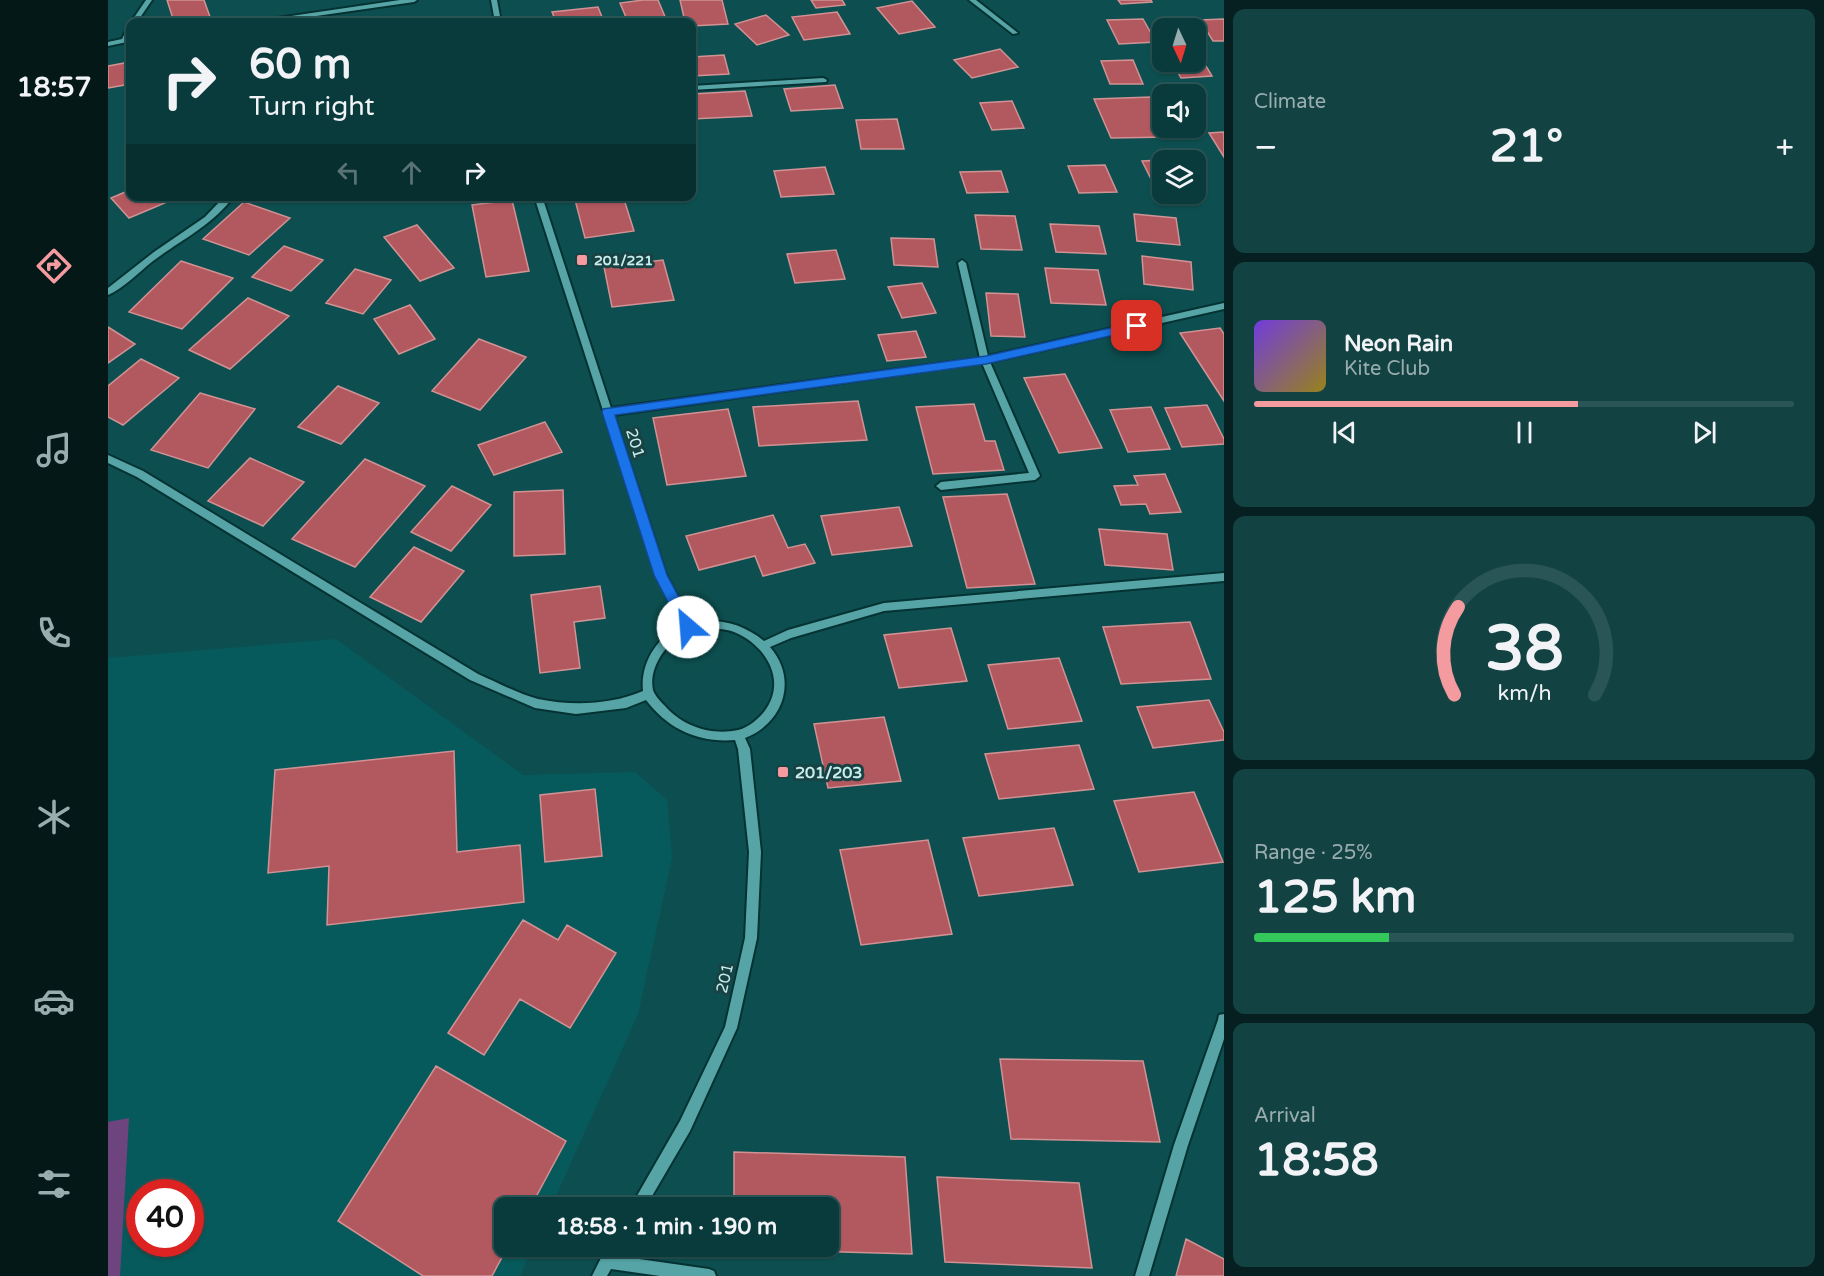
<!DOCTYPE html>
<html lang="en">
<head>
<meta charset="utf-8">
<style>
	:root { --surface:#0a3b3c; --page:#134243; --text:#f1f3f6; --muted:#99adaf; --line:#2a5556; --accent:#f49b9f }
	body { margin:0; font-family:"Varela Round",sans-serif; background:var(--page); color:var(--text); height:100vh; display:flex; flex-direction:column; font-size:22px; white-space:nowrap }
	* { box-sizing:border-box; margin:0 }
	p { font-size:20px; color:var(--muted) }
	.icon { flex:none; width:33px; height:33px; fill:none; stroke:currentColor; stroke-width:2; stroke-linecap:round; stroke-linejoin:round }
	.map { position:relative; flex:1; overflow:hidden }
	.drawer { display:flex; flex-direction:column; gap:9px; padding:9px; background:#062021; width:600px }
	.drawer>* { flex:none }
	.guide { position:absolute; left:18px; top:18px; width:570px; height:183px; border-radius:12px; box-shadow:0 2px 4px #0004,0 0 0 2px var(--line); background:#0a3b3c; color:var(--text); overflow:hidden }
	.needle { width:39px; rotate:176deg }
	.controls { position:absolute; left:1044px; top:18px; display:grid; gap:12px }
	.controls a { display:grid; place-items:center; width:54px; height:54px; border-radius:12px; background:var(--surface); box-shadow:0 2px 4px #0004,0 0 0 2px var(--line); font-size:30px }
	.speed { position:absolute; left:18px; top:1179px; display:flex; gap:12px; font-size:30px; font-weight:700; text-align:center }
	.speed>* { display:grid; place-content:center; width:78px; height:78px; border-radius:50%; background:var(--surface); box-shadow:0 2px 4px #0004,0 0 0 2px var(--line); line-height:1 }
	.speed .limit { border:9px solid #d22; background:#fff; color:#111 }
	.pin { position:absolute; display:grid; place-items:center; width:51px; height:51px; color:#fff; margin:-26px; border-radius:12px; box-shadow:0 3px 9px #0006 }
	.me { position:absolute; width:66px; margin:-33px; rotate:333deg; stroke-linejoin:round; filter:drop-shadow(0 0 4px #0008) }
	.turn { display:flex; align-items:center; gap:21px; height:126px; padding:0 24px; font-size:27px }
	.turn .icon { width:78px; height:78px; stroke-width:2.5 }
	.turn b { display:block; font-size:42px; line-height:51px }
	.lanes { display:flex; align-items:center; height:57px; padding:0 24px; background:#0003; justify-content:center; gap:30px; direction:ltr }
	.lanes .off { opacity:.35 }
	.big { font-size:45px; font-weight:800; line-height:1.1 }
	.drawer .widget { flex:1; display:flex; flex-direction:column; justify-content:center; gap:9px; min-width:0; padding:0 21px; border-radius:12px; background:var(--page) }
	.drawer .dial { align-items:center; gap:0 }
	.dial svg { height:156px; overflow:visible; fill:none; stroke:var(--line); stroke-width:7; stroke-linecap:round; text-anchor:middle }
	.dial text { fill:var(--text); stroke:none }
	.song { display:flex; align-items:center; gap:18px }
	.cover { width:72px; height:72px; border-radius:9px; background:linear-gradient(135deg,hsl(260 70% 55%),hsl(50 70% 35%)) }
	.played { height:6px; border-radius:3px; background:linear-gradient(90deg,var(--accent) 60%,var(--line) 60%) }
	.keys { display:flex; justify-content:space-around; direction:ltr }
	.heat { display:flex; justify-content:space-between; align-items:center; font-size:33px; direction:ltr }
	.charge { height:9px; border-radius:4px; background:linear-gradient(90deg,#34c759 25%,var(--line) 0) }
	.trip { position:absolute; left:386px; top:1197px; width:345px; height:60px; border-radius:12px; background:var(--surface); box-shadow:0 2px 4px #0004,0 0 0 2px var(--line); font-weight:800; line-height:60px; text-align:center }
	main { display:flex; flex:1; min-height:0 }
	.tab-bar { display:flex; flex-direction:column; width:108px; justify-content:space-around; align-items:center; background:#041818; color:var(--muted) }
	.tab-bar .icon { width:42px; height:42px }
	.tab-bar .on { color:var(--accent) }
	.tab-bar b { font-size:27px; color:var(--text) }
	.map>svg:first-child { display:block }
</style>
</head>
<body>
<main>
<nav class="tab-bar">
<b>18:57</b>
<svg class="icon on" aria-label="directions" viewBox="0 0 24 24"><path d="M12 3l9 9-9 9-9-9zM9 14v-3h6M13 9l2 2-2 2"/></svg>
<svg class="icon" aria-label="music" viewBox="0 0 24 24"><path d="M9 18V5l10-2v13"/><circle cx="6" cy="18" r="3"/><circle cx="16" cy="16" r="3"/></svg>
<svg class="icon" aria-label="phone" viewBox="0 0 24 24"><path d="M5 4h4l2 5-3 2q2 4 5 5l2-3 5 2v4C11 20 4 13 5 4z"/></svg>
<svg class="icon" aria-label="climate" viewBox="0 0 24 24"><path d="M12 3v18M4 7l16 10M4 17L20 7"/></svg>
<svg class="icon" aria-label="car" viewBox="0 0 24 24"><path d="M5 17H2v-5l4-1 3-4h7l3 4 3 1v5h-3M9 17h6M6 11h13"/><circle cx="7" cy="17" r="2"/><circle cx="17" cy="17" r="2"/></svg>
<svg class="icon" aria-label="filters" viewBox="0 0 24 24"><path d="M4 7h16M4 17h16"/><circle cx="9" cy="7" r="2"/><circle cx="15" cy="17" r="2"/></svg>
</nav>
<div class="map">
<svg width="1116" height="1276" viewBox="0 0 1116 1276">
	<rect width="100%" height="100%" fill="#0d4f50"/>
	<path fill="#075a5b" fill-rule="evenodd" d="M228 639 415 775 527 772 559 800 564 858 530 1014 443 1207 396 1208V1246L425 1247 412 1276H0V658ZM32 1192H82V1244H32Z"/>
	<path fill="#6e447e" d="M21 1118 12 1276H0V1122Z"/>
	<path fill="#b2585f" stroke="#d19294" stroke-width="1.5" d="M59 0H96L102 17 66 22Z
		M535 0H550L558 19 520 22 512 3Z
		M572 0H614L620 24 584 26V22H577Z
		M703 0H734L737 5 708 8Z
		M1010 0H1043L1044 2 1013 4Z
		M804 1 827 27 791 34 769 8Z
		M490 7 496 22H448L444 12Z
		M729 12 742 34 696 40 684 17Z
		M658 15 681 35 649 45 627 24Z
		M433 17 435 22 407 21Z
		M1035 19 1048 42 1011 44 999 20Z
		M1116 19V41H1105L1092 20Z
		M892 49 910 67 864 78 846 60Z
		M1088 54H1091L1104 76 1073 78 1064 62H1088Z
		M616 55 621 74 584 76V57Z
		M1025 60 1035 84H1002L993 61Z
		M22 62V84L0 88V66Z
		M727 85 735 108 683 111 676 89Z
		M637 91 644 116 584 119V94Z
		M1043 97 1054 122V128H1057L1061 137 1003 138 986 99Z
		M904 101 916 128 884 130 872 103Z
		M789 119 796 149H753L748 120Z
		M1116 132V157L1101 133Z
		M1077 159 1078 160H1054V191H1049L1034 161Z
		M997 165 1009 192 971 193 960 166Z
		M717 167 726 194 673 197 666 171Z
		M893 171 900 192 859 193 852 172Z
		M22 190V196H61L64 200 21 218 3 198Z
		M466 196H515L526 231 477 238Z
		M404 200 421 271 378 277 364 205Z
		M136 202 182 218 141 255 95 239Z
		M1026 214 1068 218 1072 245 1029 241Z
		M867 215 907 216 914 250 873 249Z
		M942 224 991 226 998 254 948 252Z
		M309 225 346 268 312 281 276 237Z
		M783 238 826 239 830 267 786 265Z
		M176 246 215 260 183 291 144 277Z
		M728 250 737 279 687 283 679 254Z
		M1034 256 1083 262 1085 290 1036 284Z
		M555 260 566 300 504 307 496 267Z
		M73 261 125 278 74 329 21 312Z
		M937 268 990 270 998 305 943 303Z
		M247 269 283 280 255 314 218 303Z
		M814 283 828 313 794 318 780 287Z
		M878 293 910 294 917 337 883 336Z
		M140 298 181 316 122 369 81 350Z
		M302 305 327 339 291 354 266 319Z
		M0 327 27 344 0 363Z
		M1112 328 1116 334V401L1072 333Z
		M808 331 818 357 779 361 770 335Z
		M371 339 418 357 372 410 324 391Z
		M33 359 71 378 15 425 0 417V386Z
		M957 374 994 448 951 453 916 378Z
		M230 386 271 403 233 444 190 427Z
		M92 393 147 409 100 468 43 450Z
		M750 401 759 440 651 446 645 407Z
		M866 404 877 441H887L896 470 825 474 808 407Z
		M1099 405 1116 439V444L1074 447 1057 408Z
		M1043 407 1062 449 1020 452 1002 410Z
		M620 409 638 476 559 485 545 418Z
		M437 422 454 452 386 475 370 445Z
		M142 458 196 482 155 526 100 501Z
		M257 459 317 486 247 567 184 539Z
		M1057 474 1073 512 1042 514 1038 504 1013 505 1006 486 1030 485 1026 476Z
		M344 486 383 505 343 551 303 532Z
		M455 490 457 554 406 556V492Z
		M899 494 927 584 859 588 835 497Z
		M791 507 804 546 724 555 713 516Z
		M665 515 680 548 697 544 707 563 655 576 647 556 591 570 578 536Z
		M991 529 1059 534 1065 570 997 565Z
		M306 547 356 571 313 622 262 597Z
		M492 586 497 618 466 622 472 668 432 673 423 595Z
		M1082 622 1103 679 1013 684 995 627Z
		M843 628 859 681 791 688 776 635Z
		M951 658 974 721 900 729 880 665Z
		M1101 700 1116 732V740L1045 748 1029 707Z
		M776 717 793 781 720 788 706 724Z
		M971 745 986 789 891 799 877 754Z
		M346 751 349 852 412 845 416 902 219 925 221 866 160 873 167 770Z
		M487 789 494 856 437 862 432 795Z
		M1086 792 1115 862 1031 872 1006 801Z
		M946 828 965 885 871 896 855 838Z
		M820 840 844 934 753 945 732 850Z
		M415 920 450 940 459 925 508 953 462 1028 412 999 376 1055 340 1033Z
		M892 1059 1035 1061 1052 1142 903 1139Z
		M328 1066 458 1141 422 1208H396V1246H400L384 1276H315L230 1221Z
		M626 1152 797 1157 804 1254 626 1249V1246H720V1208H626Z
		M829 1177 971 1183 984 1268 837 1262Z
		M1078 1239 1116 1259V1276H1068Z"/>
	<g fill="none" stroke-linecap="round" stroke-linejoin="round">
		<defs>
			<path id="minor" d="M38 0H44L29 22H23Z
				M292 0H309L306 2 166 22H153L156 20Z
				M383 0H389L393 22H387Z
				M861 0H868L910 33 905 34Z
				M22 27V36L19 42 0 46V42L14 39 19 29Z
				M715 78 719 80 718 82 584 90V86Z
				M117 196H126C105 225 73 240 45 261 31 272 16 288 0 295V288L46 252 97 217Z
				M426 196H434L503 408 872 358 850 263 854 260 858 263 880 356 1116 303V309L882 362 932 476 927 480 833 490 828 486 833 482 921 473 874 363 506 415 558 575 583 622C611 618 634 623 656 641L680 630 776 603 1116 573V581L776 611 683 638 662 647C690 679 676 723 637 738L642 749 653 852 649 938 629 1028 582 1131 537 1208H522L572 1121 617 1027 637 938 641 852 630 749 627 740C590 743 560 729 538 700L518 708 468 714 427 708 362 680 29 477 0 463V455L35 471 370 674C388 682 411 694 430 699 464 706 502 705 535 691 532 663 549 637 574 625L548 575ZM603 628C610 629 619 629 626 632 658 645 680 681 656 712 650 719 640 728 630 730 603 736 574 726 556 705 552 701 547 696 545 690 540 667 560 640 580 632 587 629 596 629 603 628Z
				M1116 1014V1039L1080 1145 1041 1276H1027L1066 1145 1110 1020 1111 1015Z
				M499 1246H514L510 1256 601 1269 606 1271 608 1276H552L503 1269 499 1276H484Z"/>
		</defs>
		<use href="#minor" stroke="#053233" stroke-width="4"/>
		<use href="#minor" fill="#56a4a6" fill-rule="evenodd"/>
	</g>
	<path fill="#1a73e8" stroke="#114b97" stroke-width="1.5" d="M1029 322 1033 323V329L878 364 507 415 559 575 587 627 580 633 575 631 546 575 494 412 495 409 878 356Z"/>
	<g fill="#f49b9f" stroke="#184243" stroke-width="2">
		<rect x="468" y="254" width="12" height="12" rx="3"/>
		<rect x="669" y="766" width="12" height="12" rx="3"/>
	</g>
	<g text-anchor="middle" stroke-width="6" stroke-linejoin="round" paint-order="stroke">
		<g font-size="14" font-weight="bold" fill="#c9eeee" stroke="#184243" text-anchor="start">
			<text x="486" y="265">201/221</text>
		</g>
		<g font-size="16" fill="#c9eeee" stroke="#184243">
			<text transform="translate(528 443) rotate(72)" y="6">201</text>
			<text transform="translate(616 978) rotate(-77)" y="6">201</text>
		</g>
		<g font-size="16" font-weight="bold" fill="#c9eeee" stroke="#184243" text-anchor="start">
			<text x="687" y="778">201/203</text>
		</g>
	</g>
</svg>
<div class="controls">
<a><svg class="needle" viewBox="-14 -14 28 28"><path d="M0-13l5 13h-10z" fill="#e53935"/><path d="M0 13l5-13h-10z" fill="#99adaf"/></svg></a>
<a><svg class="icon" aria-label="sound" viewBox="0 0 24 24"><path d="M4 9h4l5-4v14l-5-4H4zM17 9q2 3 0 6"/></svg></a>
<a><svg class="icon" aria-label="layers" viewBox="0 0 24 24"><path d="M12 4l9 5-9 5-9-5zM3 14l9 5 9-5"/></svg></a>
</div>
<div class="speed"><div class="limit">40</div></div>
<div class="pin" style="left:1029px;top:326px;background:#d93025"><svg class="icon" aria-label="arrive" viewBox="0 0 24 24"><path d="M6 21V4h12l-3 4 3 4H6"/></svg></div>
<svg class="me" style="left:580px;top:627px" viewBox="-20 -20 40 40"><circle r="19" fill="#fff"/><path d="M0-13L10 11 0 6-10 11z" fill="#1a73e8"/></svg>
<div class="trip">18:58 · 1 min · 190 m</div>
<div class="guide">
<div class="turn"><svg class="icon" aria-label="right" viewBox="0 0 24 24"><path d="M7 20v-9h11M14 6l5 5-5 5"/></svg><div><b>60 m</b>Turn right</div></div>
<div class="lanes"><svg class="icon off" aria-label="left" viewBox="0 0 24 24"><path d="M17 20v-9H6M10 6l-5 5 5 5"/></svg><svg class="icon off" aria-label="ahead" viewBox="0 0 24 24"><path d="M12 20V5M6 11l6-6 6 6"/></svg><svg class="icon" aria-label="right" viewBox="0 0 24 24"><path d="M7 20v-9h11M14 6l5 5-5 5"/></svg></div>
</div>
</div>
<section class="drawer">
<div class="widget"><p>Climate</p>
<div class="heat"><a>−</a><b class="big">21°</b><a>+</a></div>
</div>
<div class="widget">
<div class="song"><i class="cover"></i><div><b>Neon Rain</b><p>Kite Club</p></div></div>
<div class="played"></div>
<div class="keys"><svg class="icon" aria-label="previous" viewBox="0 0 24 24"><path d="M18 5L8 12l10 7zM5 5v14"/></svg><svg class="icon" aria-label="pause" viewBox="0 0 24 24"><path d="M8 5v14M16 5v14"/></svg><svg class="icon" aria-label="next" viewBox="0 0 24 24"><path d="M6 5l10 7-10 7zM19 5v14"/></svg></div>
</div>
<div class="widget dial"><svg viewBox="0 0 100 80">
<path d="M14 69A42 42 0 1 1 86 69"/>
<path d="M14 69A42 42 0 0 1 16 24" stroke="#f49b9f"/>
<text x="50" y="56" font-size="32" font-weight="700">38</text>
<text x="50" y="72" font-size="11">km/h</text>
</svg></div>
<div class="widget"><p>Range · 25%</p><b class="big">125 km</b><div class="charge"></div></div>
<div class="widget"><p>Arrival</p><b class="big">18:58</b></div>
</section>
</main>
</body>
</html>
